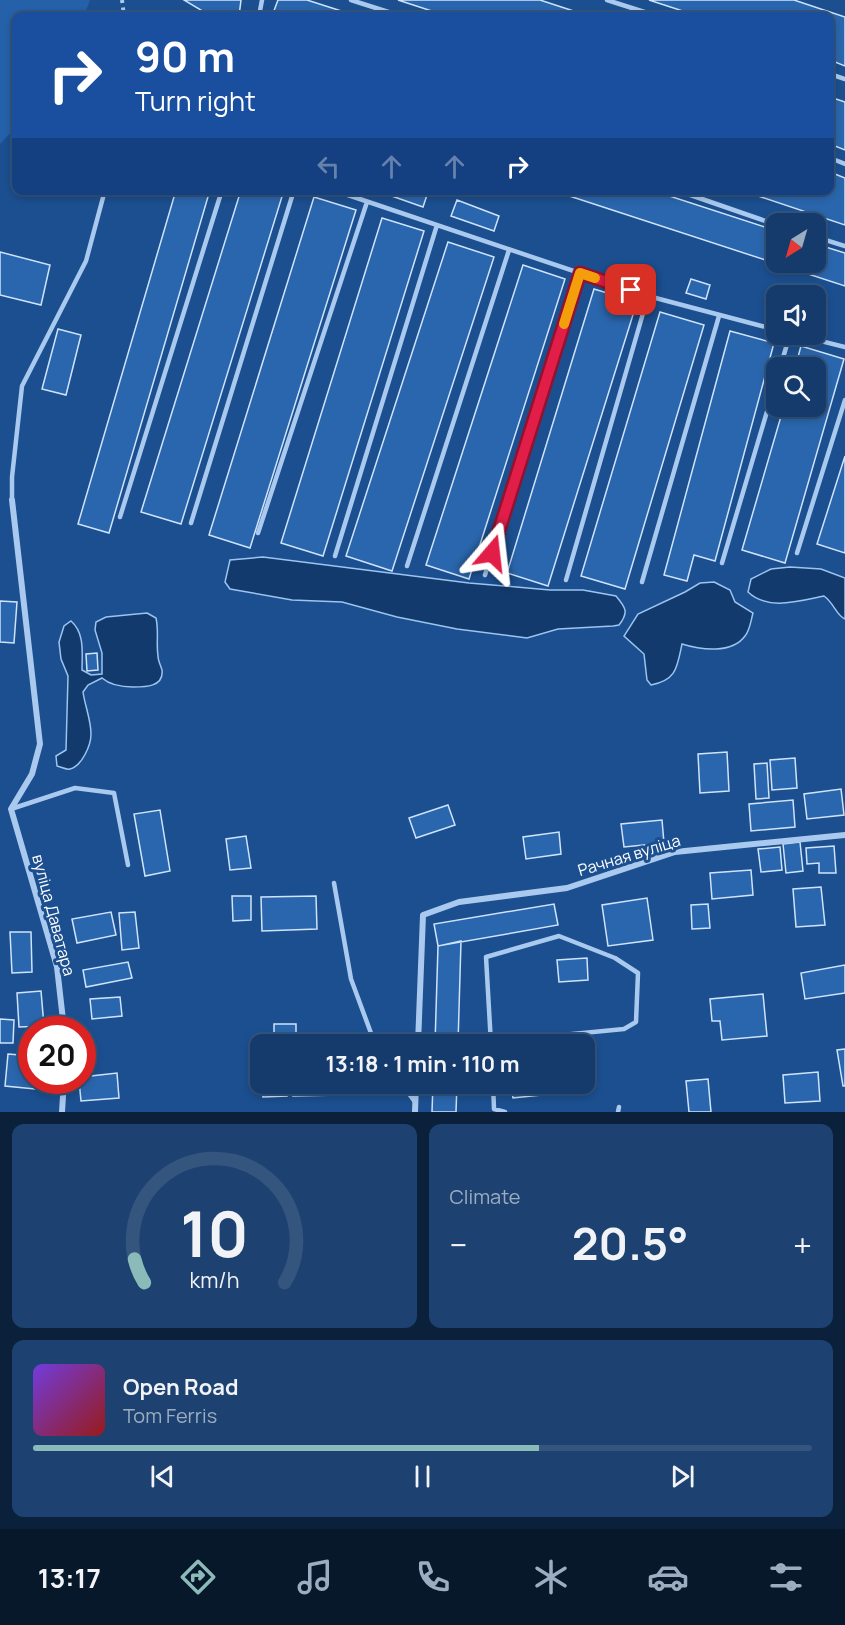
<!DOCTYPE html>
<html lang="en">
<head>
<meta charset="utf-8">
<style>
	:root { --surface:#143b6b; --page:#1d4271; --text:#f1f3f6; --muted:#9dadc1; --line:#33557e; --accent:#8bbbb9 }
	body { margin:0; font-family:Manrope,sans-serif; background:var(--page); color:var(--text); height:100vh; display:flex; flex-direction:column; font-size:22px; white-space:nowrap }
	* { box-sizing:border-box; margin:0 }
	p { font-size:20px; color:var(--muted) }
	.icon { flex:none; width:33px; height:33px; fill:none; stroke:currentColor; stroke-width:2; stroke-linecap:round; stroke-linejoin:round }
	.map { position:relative; height:1112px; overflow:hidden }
	.details { display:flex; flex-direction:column; gap:12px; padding:12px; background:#0b203b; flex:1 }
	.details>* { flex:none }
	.banner { position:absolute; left:12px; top:12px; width:822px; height:183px; border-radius:12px; box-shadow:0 3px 9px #0003,0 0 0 2px var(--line); background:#1a4fa0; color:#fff; overflow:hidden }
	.needle { width:39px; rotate:217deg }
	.fabs { position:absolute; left:766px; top:213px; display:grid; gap:12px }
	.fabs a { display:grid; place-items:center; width:60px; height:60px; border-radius:12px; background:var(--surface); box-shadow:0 3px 9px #0003,0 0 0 2px var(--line); font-size:30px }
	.speed { position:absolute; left:18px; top:1016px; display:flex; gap:12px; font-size:30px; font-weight:700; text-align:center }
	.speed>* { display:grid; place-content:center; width:78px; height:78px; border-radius:50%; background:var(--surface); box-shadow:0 3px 9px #0003,0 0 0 2px var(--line); line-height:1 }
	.speed .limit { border:9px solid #d22; background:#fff; color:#111 }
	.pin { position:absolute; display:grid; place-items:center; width:51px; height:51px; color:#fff; margin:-26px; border-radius:12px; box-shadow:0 3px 9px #0006 }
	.me { position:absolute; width:66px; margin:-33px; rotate:17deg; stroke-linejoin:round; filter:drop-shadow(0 0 4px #0008) }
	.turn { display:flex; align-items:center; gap:21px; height:126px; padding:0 24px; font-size:27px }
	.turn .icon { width:78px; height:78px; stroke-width:2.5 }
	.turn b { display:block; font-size:42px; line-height:51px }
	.lanes { display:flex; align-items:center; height:57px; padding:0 24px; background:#0003; justify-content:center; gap:30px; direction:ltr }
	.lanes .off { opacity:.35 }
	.big { font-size:45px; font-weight:700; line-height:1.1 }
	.details .tile { flex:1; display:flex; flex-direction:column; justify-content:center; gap:9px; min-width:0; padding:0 21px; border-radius:12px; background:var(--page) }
	.details .dial { align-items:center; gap:0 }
	.dial svg { height:156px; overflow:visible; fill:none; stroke:var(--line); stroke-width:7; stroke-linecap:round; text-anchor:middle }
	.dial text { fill:var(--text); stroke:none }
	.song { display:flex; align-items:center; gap:18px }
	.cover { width:72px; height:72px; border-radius:9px; background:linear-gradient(135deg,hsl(260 70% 55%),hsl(0 70% 35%)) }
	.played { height:6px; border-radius:3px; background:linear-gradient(90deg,var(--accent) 65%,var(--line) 65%) }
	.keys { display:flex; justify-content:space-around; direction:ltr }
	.heat { display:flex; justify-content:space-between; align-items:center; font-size:33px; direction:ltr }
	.details .tiles { flex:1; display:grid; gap:12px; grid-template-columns:1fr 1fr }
	.tile:last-child { grid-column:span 2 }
	.trip { position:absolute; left:250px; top:1034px; width:345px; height:60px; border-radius:12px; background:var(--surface); box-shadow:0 3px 9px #0003,0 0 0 2px var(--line); font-weight:700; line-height:60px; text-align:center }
	.menu { display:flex; height:96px; justify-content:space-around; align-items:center; background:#08182b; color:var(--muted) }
	.menu .icon { width:42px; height:42px }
	.menu .active { color:var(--accent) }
	.menu b { font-size:27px; color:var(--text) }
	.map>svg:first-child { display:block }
</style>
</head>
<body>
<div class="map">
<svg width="845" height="1112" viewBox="0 0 845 1112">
	<rect width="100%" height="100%" fill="#1b4f8f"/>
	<path fill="#2461a8" d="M0 0H90L84 16H16V127L0 144Z"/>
	<path fill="#123a6d" stroke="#9cc4f0" stroke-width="1.5" d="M263 557 469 583 550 590H583L616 596C626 608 629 612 619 625L613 626 558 629 527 638 457 629 397 617 342 602 292 600 230 589 225 582 230 560Z
		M790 567 821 569 845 578V619C836 615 834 603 824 596 799 601 768 611 748 592L751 579 771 569Z
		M714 582 730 590 735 602 753 613C751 620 750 630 745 636 732 654 701 650 682 644 677 667 677 680 651 685L647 680 644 654 624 636 638 614 685 592 700 583Z
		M147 613 156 618C159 631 156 643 158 656 158 661 161 666 162 670 164 687 145 687 133 687 123 687 110 685 102 678L88 685 83 692C85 706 91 720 91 734 91 745 82 766 70 769 66 770 61 767 57 766L56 756 66 750 68 676 61 659 59 642 64 626 71 621C85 633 82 653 82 670L91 675 102 674V653L95 630 96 622 106 617Z"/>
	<path fill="#2a66ad" stroke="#cfe3fa" stroke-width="1.5" d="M184 0H241L239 16H205L206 13Z
		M278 0H307L357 16H272Z
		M398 0H540L589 16H447Z
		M649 0H794L845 17V66L830 60V16H698Z
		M830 97 845 102V150L830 144Z
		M830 172 845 178V225L740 190H830Z
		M176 190H210L109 533 78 524Z
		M241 190H284L181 524 141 512Z
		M387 190H425L428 192 423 207 386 194Z
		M551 190H651L777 231V262H816V244L845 253V286Z
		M314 197 356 210 250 548 209 535Z
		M457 200 499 216 494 231 451 216Z
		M382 218 424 231 323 556 281 543Z
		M448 242 494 257 392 571 346 556Z
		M0 252 50 265 41 305 0 295Z
		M523 265 565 279 469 579 426 565Z
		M691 279 710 285 706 299 686 293Z
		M594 289 637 302 548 586 507 573Z
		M660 312 704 325 625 589 581 576Z
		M58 329 81 335 66 395 42 389Z
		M730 331 774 343 715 561 694 555 687 581 664 575Z
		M801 346 844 359 785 563 742 550 784 406H816V368H795Z
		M845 456V553L817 544Z
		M0 601 17 602 14 643 0 642Z
		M97 653 98 670 87 671 86 654Z
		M727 752 729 791 700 793 698 754Z
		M795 758 797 788 772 790 770 760Z
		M767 763 769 798 756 799 754 764Z
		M841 789 844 815 807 819 804 794Z
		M793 800 795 827 751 831 749 804Z
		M448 805 455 825 416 838 409 818Z
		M160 810 170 871 145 876 134 814Z
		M662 820 664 843 624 847 621 824Z
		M559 832 561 854 526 859 523 837Z
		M246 836 251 868 230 870 226 839Z
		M800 842 803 871 786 873 783 844Z
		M834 846 836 873H819V863L807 864 806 848Z
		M780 847 782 870 761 872 758 849Z
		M751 870 753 895 712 899 710 873Z
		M821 887 825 925 796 927 793 889Z
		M232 896H251V920L233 921Z
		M316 896 317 929 262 931 261 897Z
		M647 898 653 940 608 946 602 905Z
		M554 904 558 925 438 946 434 924Z
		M708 904 710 928 692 929 691 905Z
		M111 912 116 935 77 943 72 919Z
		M135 912 139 948 122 950 119 913Z
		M10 932H31L32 972 12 973Z
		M461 941 458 1044H435L438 946Z
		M587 958 588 980 559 982 557 960Z
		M128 962 132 978 86 987 83 970Z
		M845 965V993L805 999 801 973Z
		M41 991 44 1026 19 1027 17 993Z
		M763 994 767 1036 722 1040 720 1021H712L710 999Z
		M120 997 122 1016 92 1019 90 999Z
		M0 1019 14 1020 13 1043H0Z
		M274 1024H296V1044H274Z
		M845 1049V1086H843L837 1050Z
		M8 1054 32 1056V1080H46L45 1090 5 1086Z
		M818 1072 820 1101 785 1103 783 1075Z
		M117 1073 119 1098 81 1101 79 1080H82V1077Z
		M708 1079 711 1112H689L686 1081Z
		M263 1083H286L287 1096 263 1097Z
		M293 1083H339V1095L293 1096Z
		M433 1083H457L456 1112H432Z
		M511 1083H539L541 1095 513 1098Z"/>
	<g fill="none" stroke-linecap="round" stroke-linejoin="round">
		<path stroke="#a9c9ee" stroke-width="4" stroke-dasharray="3 4.5" stroke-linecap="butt" d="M122 0 124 16"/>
		<path stroke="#a9c9ee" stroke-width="4.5" d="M351 0 401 16
			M607 0 657 16
			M259 16 262 0
			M830 74 845 79
			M830 158 845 164
			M333 190 648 296 777 330
			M676 190 777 225
			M816 237 845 246
			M793 334 845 347
			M780 368 790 334
			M12 500V477L22 386 86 261 105 190
			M120 517 222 190
			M191 523 294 190
			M258 533 367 202
			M797 553 845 400
			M335 556 437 225
			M722 563 777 378
			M407 566 509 250
			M485 575 580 273
			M566 580 648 296
			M642 582 719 316
			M11 809 75 788 114 793 128 865
			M334 883 351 979 375 1044
			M491 1042 624 1029 636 1022 638 973 615 958 559 936 486 957 491 1044
			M401 1083 415 1102
			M493 1083 494 1109 505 1112
			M618 1112 619 1107"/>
		<path stroke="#a9c9ee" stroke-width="6" d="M12 500 40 744 32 774 11 809 57 967 64 1029
			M418 1044 423 915 459 902 567 888 675 852 845 835
			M62 1112 64 1080
			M415 1112 416 1083"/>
	</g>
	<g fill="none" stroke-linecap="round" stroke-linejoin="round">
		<defs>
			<path id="route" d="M492 553 580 273 631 290"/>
		</defs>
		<use href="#route" stroke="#92132f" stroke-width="15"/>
		<use href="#route" stroke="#e11d48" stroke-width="10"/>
		<path stroke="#f59e0b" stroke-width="10" d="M564 324 580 273 595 278"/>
	</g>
	<g text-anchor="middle" stroke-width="6" stroke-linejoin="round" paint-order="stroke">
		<g font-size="16" fill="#fff" stroke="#1b4f8f">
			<text transform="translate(629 855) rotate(-17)" y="6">Рачная вуліца</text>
			<text transform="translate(54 915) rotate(75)" y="6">вуліца Даватара</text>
		</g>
	</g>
</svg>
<div class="fabs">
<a><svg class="needle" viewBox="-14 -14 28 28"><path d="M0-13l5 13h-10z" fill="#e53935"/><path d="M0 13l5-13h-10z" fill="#9dadc1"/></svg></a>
<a><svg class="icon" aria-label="sound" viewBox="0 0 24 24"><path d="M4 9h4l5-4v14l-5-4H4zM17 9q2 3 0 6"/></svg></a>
<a><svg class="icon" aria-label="search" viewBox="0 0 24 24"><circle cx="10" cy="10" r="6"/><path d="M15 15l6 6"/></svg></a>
</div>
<div class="speed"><div class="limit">20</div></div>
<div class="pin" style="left:631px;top:290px;background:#d93025"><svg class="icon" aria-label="arrive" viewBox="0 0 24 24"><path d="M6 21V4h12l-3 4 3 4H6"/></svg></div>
<svg class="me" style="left:492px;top:553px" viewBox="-20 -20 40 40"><path d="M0-17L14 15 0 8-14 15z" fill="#e11d48" stroke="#fff" stroke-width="4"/></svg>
<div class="trip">13:18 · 1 min · 110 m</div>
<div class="banner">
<div class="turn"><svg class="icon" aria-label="right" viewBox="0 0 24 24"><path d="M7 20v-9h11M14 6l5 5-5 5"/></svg><div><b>90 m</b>Turn right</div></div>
<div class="lanes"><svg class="icon off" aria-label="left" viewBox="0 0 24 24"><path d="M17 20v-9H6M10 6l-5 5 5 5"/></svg><svg class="icon off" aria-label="ahead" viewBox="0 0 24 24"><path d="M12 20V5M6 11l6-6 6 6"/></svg><svg class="icon off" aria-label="ahead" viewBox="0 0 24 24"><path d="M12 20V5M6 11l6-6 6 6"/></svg><svg class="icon" aria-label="right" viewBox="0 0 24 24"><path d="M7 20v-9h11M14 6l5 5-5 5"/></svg></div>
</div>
</div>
<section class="details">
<div class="tiles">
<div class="tile dial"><svg viewBox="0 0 100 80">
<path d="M14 69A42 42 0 1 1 86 69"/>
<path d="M14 69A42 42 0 0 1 9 57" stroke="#8bbbb9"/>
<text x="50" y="56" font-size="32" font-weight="700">10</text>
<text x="50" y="72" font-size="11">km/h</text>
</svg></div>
<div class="tile"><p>Climate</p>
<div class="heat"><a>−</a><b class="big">20.5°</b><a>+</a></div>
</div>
<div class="tile">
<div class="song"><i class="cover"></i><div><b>Open Road</b><p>Tom Ferris</p></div></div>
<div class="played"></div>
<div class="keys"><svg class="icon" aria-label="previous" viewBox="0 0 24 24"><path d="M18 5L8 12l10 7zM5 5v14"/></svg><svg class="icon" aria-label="pause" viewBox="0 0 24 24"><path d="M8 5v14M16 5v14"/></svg><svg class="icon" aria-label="next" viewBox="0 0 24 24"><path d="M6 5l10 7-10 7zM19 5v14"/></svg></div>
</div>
</div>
</section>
<nav class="menu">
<b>13:17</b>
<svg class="icon active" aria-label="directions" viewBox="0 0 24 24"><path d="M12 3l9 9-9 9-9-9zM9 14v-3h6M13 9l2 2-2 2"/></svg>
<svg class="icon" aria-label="music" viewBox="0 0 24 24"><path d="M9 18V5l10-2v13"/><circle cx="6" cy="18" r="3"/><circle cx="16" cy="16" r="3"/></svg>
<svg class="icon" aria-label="phone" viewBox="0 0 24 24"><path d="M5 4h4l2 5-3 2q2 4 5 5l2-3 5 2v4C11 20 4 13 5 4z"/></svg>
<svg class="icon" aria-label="climate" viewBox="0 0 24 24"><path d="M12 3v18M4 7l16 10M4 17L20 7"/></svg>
<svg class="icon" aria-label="car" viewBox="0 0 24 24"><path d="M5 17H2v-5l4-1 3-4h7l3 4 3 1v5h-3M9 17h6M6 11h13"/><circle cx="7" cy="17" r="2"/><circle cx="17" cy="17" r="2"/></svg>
<svg class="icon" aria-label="filters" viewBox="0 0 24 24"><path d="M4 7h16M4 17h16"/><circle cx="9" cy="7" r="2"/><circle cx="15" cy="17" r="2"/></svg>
</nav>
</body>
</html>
